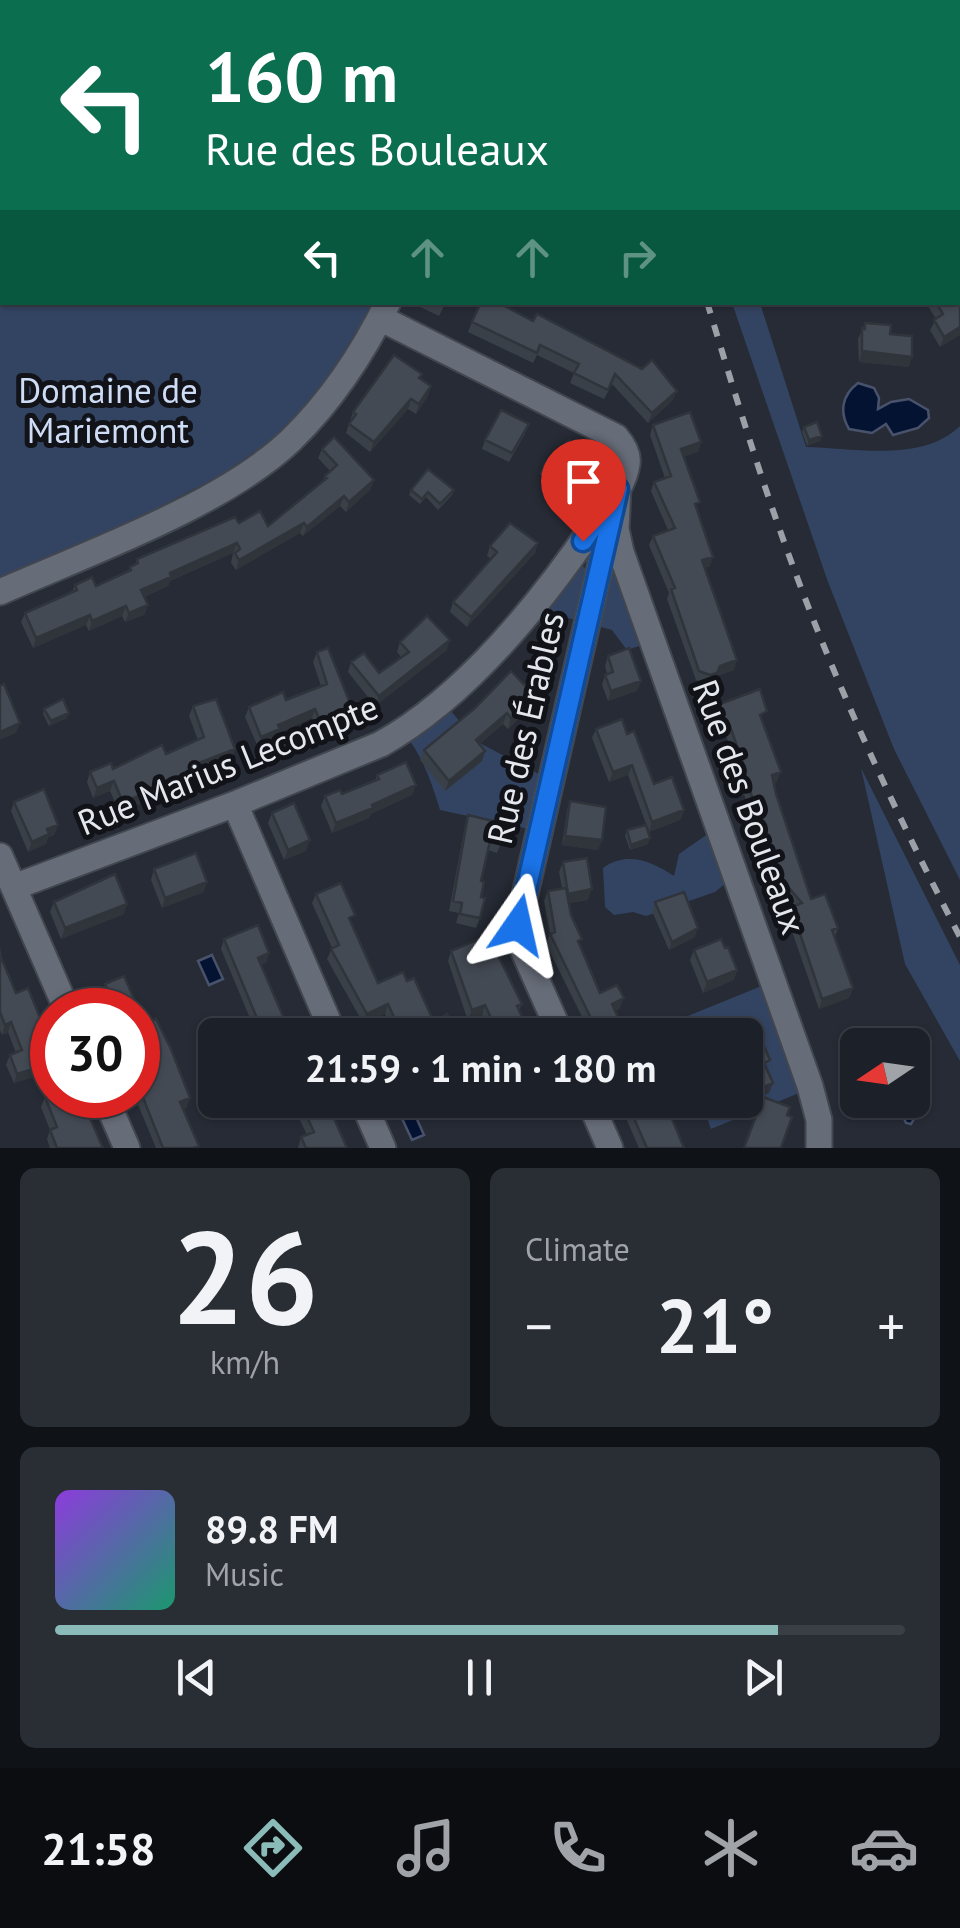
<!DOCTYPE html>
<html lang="en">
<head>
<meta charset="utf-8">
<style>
	:root { --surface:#1c2028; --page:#292d34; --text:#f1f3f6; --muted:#a0a3a8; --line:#3a3e45; --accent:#8bbbb9 }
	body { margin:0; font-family:"PT Sans",sans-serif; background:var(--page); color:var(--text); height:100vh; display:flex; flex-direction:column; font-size:38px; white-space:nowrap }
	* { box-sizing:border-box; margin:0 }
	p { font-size:32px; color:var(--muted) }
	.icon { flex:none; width:55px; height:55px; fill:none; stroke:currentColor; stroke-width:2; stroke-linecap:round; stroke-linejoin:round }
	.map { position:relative; height:1148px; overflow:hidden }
	.side { display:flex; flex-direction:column; gap:20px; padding:20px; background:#0f1216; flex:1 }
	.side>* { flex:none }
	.guide { position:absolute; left:0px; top:0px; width:960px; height:305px; box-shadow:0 2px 8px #0004,0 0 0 2px var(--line); background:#0b6e4f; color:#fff; overflow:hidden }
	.needle { width:65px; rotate:257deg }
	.tools { position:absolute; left:840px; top:1028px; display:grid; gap:20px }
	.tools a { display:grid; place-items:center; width:90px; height:90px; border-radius:15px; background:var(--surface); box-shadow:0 2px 8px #0004,0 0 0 2px var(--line); font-size:50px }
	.speed { position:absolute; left:30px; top:988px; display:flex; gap:20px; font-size:50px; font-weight:700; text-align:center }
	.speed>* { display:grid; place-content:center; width:130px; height:130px; border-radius:50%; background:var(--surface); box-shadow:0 2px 8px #0004,0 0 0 2px var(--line); line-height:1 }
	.speed .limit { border:15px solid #d22; background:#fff; color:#111 }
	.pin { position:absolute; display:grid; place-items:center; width:85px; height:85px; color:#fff; margin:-102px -42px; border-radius:50% 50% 50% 0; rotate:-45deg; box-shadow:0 0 10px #0007 }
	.pin .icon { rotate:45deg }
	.me { position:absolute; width:110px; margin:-55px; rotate:11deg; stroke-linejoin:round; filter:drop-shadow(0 0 8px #0008) }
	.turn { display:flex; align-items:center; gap:35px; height:210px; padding:0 40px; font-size:45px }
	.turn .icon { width:130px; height:130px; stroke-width:2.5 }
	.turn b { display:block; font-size:70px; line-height:85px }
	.lanes { display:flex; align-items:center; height:95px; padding:0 40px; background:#0003; justify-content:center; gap:50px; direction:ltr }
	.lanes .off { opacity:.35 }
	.big { font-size:75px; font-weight:700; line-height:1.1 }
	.side .tile { flex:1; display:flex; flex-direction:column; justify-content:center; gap:15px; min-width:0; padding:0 35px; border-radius:15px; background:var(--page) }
	.side .dial { align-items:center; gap:0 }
	.dial b { font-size:130px; line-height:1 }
	.song { display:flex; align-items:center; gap:30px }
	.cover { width:120px; height:120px; border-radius:15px; background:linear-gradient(135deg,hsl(270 70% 55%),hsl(160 70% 35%)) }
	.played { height:10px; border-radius:5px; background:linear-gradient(90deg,var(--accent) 85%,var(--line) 85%) }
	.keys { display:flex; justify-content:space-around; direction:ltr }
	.heat { display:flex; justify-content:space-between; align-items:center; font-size:55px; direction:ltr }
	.side .tiles { flex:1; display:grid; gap:20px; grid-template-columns:1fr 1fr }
	.tile:last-child { grid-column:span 2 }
	.trip { position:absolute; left:198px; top:1018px; width:565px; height:100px; border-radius:15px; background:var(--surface); box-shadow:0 2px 8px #0004,0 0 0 2px var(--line); font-weight:700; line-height:100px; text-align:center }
	.tab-bar { display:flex; height:160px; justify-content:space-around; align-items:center; background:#0b0d10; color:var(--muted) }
	.tab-bar .icon { width:70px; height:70px }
	.tab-bar .on { color:var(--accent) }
	.tab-bar b { font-size:45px; color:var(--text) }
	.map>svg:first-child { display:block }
</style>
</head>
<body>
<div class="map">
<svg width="960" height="1148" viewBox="0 0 960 1148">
	<rect width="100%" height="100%" fill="#262b35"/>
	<path fill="#334462" d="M0 0H473L2 2V302L374 303 320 390 273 439 221 475 150 512 0 579Z
		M732 303H760L806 447C854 448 922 463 960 426V880L894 749 828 582Z
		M576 562 590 571 615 575 623 580 645 644 627 650 612 630 554 614 551 609V584Z
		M441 699 476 741 550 780 538 831 440 810C431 781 423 756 403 732Z
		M861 768 960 965V1061L905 964Z
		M709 833 730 874 725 884 715 892 646 916 633 912 614 915 605 907 603 868C627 851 651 861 674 876L679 854Z
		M774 981 804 1091 711 1129 701 1100H745V1035H678L673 1022Z"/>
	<path fill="#051333" stroke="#48536b" stroke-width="2.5" d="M225 0H432L224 2Z
		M858 383 874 388 879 398 878 409 891 402 909 399 928 410 929 418 918 428 893 435 886 424 872 433 849 429C839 412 842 395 858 383Z
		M212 955 223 979 209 985 198 961Z
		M913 1090H925L928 1094 911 1124 906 1123 902 1114 906 1100H912Z
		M412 1108 424 1135 412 1140 400 1114Z"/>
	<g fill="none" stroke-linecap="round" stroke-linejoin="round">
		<defs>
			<path id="minor" d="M838 0 839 2
				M484 2V0
				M618 489 616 529 621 552 810 1086 819 1120V1148
				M0 592C88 553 223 505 291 440 332 400 363 353 388 302
				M235 804 334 1035
				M0 856 67 1010
				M14 887 235 804 381 744C465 697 541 603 594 525 606 507 624 486 627 464 629 454 622 444 616 437L380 318
				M561 1035 521 945 518 925 611 519
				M104 1095 127 1148
				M362 1100 383 1148
				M589 1100 610 1148"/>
		</defs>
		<use href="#minor" stroke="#42464e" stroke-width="29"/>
		<use href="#minor" stroke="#666c78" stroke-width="25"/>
		<path stroke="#9ca1a8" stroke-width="6" stroke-dasharray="12 12" stroke-linecap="butt" d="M622 0 623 2
			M707 302C735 394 763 487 797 577 843 701 899 819 960 937"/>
	</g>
	<path fill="#3a4048" d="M960 298V335L940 347 930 330 936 319 928 306 929 302H958Z
		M420 302H446L439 316 418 306Z
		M498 304 673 400 648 423 612 384 604 399 570 383 574 373 537 355 533 363 468 332 472 322Z
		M865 323 890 334 909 367 859 362 858 339Z
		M420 379 431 386 428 396 416 414 408 409 370 452 346 433 353 412Z
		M653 425 701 442 698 452 684 456 710 566 705 568 734 670 716 676 714 683 706 685 696 680 667 599 669 593 649 545 653 536 668 530 651 491 654 482 665 478 650 435Z
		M804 427 822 436 820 441 807 446 802 432Z
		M525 434 509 462 482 449 485 440Z
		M322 449 374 480 370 490 346 512 340 506 303 536 300 533 236 570 231 563 233 553 170 581 168 586 144 597 148 605 144 615 125 622 122 616 89 631 86 625 33 648 21 622 25 613 72 592 75 585 96 586 128 571 130 567 135 565 137 559 239 523 268 526 323 482 325 476 330 471 318 458Z
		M544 464 594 466 590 477 564 500 540 474Z
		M411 490H454L452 495 438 510 426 497 420 504 409 495Z
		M538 543 535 553 467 627 450 612 453 602 491 559 487 556 490 546Z
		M400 642 447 650 375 706 348 672 351 662 379 673 401 657 397 652Z
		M317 652 352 708 348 718 317 733 312 718 278 733 276 739 258 747 245 717 249 707 286 700 321 686 313 662Z
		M608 656 641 681 637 691 608 701 602 685 605 675 607 674 605 666Z
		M527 702 522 707 519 718 508 729 503 724 480 744 485 751 482 761 445 791 420 760 424 750 475 708Z
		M193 706 235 749 232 759 203 770 199 781 179 790 177 786 120 813 110 791 93 798 87 782 90 772 113 769 166 754 198 740 189 716Z
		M712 707 764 721 762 722 777 782 774 783 776 794 811 899 838 928 835 937 853 988 849 998 819 1009 787 917 791 907 792 906 773 883 744 794 737 797 731 780 734 770 738 768 726 736 716 739 708 717Z
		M44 709 67 718 49 726 43 714Z
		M596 729 627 734 654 784 684 810 680 820 649 832 628 775 609 782 592 738Z
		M377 775 416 785 412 795 371 814 369 818 332 833 321 806 325 796 342 794 375 781Z
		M570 801 602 840 598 850 562 845 567 810Z
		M14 802 58 825 54 835 48 837 46 844 28 852 11 811Z
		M272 813 306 851 284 860 268 823Z
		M468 815 501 843 497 853 488 850 481 881 480 918 476 928 456 923 459 913 449 911 465 825Z
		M627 830 648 844 630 850 625 836Z
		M563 862 588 900 569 903 580 945 600 993 620 1008 615 1011 626 1035H591L546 944 550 934 544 901 548 891 562 888 559 872Z
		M154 869 204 892 162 908 151 880Z
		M316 894 352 923 378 983 407 981 434 1022 453 1035H394L385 1014 363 1023 327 959 332 948 312 903Z
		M54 902 124 914 61 939 50 912Z
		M655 902 695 937 669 950 652 911Z
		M224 939 269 953 266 963 261 965 291 1035H257L221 949Z
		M0 946 1 956 36 1076 14 1083 6 1065 10 1055 16 1053 8 1032 2 1035 0 1030Z
		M725 948 737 970 734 980 703 993 690 960 694 950Z
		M451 951 522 1004 519 1010 528 1030 526 1035H490L482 1015 468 1021 448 961Z
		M124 976 145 1024 156 1019 171 1049 190 1098 186 1108 183 1109 199 1146 198 1148H156L134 1095H138V1010H109L102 994 105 984Z
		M858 1071V1094L852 1082Z
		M45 1097 103 1148H50L47 1139 50 1130 41 1107Z
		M281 1100H326L347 1148H298L301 1137 307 1135 297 1114 289 1118Z
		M618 1100H653L656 1108 684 1148H639Z
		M865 1100H889L884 1113 865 1120 861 1109Z"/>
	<path fill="#30343b" d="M960 327V335L940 347 944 337Z
		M862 351 912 357 909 367 859 362Z
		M431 386 428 396 416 414 419 404Z
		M677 391 673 400 648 423 652 413Z
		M411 399 408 409 370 452 374 442Z
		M822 436 820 441 807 446 809 440Z
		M701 442 698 452 678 459 681 449Z
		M594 466 590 477 564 500 568 490Z
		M374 480 370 490 346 512 349 502Z
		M344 496 340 506 303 536 307 527Z
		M304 523 300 533 236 570 239 560Z
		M237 543 233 553 170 581 168 586 138 599 141 590 170 573Z
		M538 543 535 553 467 627 471 617Z
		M713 557 710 566 699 570 702 560Z
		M148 605 144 615 125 622 129 613Z
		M126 606 122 616 89 631 92 621Z
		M90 615 86 625 33 648 36 638Z
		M450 640 447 650 375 706 379 696Z
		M737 660 734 670 716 676 720 666Z
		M717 673 714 683 706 685 710 675Z
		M641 681 637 691 608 701 611 691Z
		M531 692 527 702 514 713 518 703Z
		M352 708 348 718 317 733 321 723Z
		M523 708 519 718 508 729 511 718Z
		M315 709 312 718 278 733 276 739 258 747 261 737 278 725Z
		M69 713 67 718 49 726 51 721Z
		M507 713 503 724 473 750 476 740Z
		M20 723 16 733 0 740V732Z
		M730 726 726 736 716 739 720 729Z
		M235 749 232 759 196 773 199 763Z
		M485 751 482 761 445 791 449 781Z
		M632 765 628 775 609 782 613 772Z
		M203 771 199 781 179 790 182 780Z
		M781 772 777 782 768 785 772 775Z
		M181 776 177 786 120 813 123 803Z
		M114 781 110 791 93 798 97 788Z
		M748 784 744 794 737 797 741 787Z
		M416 785 412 795 371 814 369 818 332 833 336 823Z
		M684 810 680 820 649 832 652 822Z
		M58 825 54 835 48 837 46 844 28 852 32 842 47 829Z
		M565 836 602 840 598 850 562 845Z
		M650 838 648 844 630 850 631 845Z
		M310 840 306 851 284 860 288 850Z
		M207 882 204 892 162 908 165 898Z
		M592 889 588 900 564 904 568 894Z
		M127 904 124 914 61 939 65 928Z
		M698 928 695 937 669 950 672 942Z
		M269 953 266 963 254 968 258 958Z
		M737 970 734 980 703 993 707 982Z
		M853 988 849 998 819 1009 822 999Z
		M624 998 620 1008 608 1014 612 1004Z
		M388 1004 385 1014 363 1023 367 1014Z
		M485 1005 482 1015 468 1021 472 1010Z
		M11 1022 8 1032 2 1035 5 1025Z
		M52 1059V1067L36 1076 14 1083 17 1074Z
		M773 1083 769 1093 742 1104 743 1100H745L746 1094Z
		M190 1098 186 1108 177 1112 180 1102Z
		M513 1100H525L510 1107Z
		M888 1103 884 1113 865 1120 869 1109Z
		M301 1104 297 1114 289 1118 292 1108Z"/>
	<path fill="#444a54" stroke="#30343b" stroke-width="2.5" d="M521 0H541V2H521Z
		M753 0H788L789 2H754Z
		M897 0H931V2H898Z
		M960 46V71H958V47Z
		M960 104V198L958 199V105Z
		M960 298V327L944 337 934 320 943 314 936 302H958V300Z
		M481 302H497L533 321 537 314 642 369 652 360 677 391 652 413 615 374 608 390 574 373 579 364 540 345 537 353 472 322Z
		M865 323 891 325 890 334 912 336V357L862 351V328L865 329Z
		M394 355 422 374 419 378 431 386 419 404 411 399 374 442 349 424 356 414 353 412Z
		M501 410 529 424 512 453 485 440Z
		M690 412 701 442 681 449 700 502 695 504 713 557 702 560 737 660 720 666 717 673 710 675 699 671 671 589 675 588 653 536 675 528 654 482 671 476 653 425Z
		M817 422 822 436 809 440 804 427Z
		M334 437 374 480 349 502 344 496 307 527 304 523 239 560 235 553 240 549 237 543 170 573 171 577 141 590 148 605 129 613 126 606 92 621 90 615 36 638 25 613 77 590 75 585 92 577 96 586 131 570 130 567 138 563 137 559 235 517 239 523 260 511 268 526 327 478 325 476 337 465 322 449Z
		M569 440 594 466 568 490 544 464Z
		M428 469 454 490 440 504 428 492 422 499 411 490Z
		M510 523 538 543 471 617 453 602 497 552 490 546Z
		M427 616 450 640 379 696 351 662 364 653 379 673 409 652 400 642Z
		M328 648 352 708 321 723 315 709 278 725 280 729 261 737 249 707 283 692 286 700 327 684 317 652Z
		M629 648 641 681 611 691 605 675 613 672 608 656Z
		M511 671 531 692 518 703 523 708 511 718 507 713 476 740 485 751 449 781 424 750 475 708Z
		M4 684 20 723 0 732V686Z
		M760 689 767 711 760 715 781 772 772 775 776 794 811 899 825 894 838 928 832 930 853 988 822 999 791 907 802 903 776 873 748 784 741 787 734 770 744 766 730 726 720 729 712 707Z
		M63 699 69 713 51 721 44 709Z
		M216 699 235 749 199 763 203 771 182 780 181 776 123 803 114 781 97 788 90 772 111 763 113 769 162 745 166 754 204 737 193 706Z
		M622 719 627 734 634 731 654 784 672 777 684 810 652 822 632 765 613 772 596 729Z
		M406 762 416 785 372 805 373 808 336 823 325 796 340 790 342 794 379 779 377 775Z
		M44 789 58 825 47 829 49 834 32 842 14 802Z
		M570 801 606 807 602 840 565 836Z
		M294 803 310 840 288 850 272 813Z
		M468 815 505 824 501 843 490 841 481 881 484 882 481 897 485 898 480 918 460 914 462 903 453 901Z
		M646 825 650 838 631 845 627 830Z
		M196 853 207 882 165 898 154 869Z
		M587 858 592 889 568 894 563 862Z
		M115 874 127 904 65 928 54 902Z
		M341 883 355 915 349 918 378 983 403 972 407 981 414 978 434 1022 447 1014 456 1027 444 1035H402L388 1004 367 1014 331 949 339 945 316 894Z
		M566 888 571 915 582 939 578 941 600 993 617 985 624 998 612 1004 626 1035H599L550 934 555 932 548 891Z
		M684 892 698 928 672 942 655 902Z
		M258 925 269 953 258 958 291 1035H264L224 939Z
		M488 935 522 1004 517 1006 528 1030 523 1032 524 1035H499L485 1005 472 1010 451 951Z
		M721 939 725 948 728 947 737 970 707 982 694 950Z
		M0 955 16 993 28 988 52 1047V1059L40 1067 17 1074 10 1055 22 1050 11 1022 5 1025 0 1012Z
		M124 976 145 1024 156 1019 171 1049 190 1098 180 1102 199 1146 193 1148H163L138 1085V1010H117L105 984Z
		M763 1044 770 1060 764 1063 773 1083 746 1094 745 1051Z
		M52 1094 80 1095 103 1148H57L50 1130 57 1127 45 1097Z
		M763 1097 790 1107 787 1115 792 1117 781 1148H744Z
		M289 1100H326L347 1148H306L301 1137 314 1132 301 1104 292 1108Z
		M626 1100H653L656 1108 666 1104 684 1148H647Z
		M866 1100H889L888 1103 869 1109Z"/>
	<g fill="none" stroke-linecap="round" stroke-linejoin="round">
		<defs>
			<path id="route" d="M518 925 618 489 583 541"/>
		</defs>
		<use href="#route" stroke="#114b97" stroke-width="25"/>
		<use href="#route" stroke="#1a73e8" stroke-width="18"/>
	</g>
	<g text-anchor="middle" stroke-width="10" stroke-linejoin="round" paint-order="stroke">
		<g font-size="35" fill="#cedcf6" stroke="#111318">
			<text x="108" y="403">Domaine de<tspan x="108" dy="40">Mariemont</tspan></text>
		</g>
		<g font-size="35" fill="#e4e8ee" stroke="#111318">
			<text transform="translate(526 728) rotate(-77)" y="12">Rue des Érables</text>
			<text transform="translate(228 765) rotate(-22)" y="12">Rue Marius Lecompte</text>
			<text transform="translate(749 807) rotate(70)" y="12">Rue des Bouleaux</text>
		</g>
	</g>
</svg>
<div class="tools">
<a><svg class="needle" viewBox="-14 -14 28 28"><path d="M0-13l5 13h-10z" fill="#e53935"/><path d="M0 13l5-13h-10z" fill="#a0a3a8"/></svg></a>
</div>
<div class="speed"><div class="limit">30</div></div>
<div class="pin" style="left:583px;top:541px;background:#d93025"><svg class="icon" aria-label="arrive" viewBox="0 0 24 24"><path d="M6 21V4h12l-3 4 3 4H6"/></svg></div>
<svg class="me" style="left:518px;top:925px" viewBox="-20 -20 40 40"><path d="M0-17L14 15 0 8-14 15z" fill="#1a73e8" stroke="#fff" stroke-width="4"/></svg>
<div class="trip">21:59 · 1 min · 180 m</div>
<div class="guide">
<div class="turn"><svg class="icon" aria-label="left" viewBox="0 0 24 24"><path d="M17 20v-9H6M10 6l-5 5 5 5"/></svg><div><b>160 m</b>Rue des Bouleaux</div></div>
<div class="lanes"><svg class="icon" aria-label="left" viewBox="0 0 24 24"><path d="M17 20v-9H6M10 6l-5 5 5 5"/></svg><svg class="icon off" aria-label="ahead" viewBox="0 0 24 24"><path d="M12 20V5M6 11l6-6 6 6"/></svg><svg class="icon off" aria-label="ahead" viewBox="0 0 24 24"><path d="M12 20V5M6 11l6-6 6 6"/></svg><svg class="icon off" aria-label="right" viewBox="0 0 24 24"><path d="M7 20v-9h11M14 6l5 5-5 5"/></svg></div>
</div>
</div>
<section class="side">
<div class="tiles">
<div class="tile dial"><b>26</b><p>km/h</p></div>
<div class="tile"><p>Climate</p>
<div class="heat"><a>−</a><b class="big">21°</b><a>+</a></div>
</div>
<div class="tile">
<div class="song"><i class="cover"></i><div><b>89.8 FM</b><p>Music</p></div></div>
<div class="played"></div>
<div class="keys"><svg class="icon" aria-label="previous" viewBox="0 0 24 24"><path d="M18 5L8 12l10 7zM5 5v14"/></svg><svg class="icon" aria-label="pause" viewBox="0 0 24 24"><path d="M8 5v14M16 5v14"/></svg><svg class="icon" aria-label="next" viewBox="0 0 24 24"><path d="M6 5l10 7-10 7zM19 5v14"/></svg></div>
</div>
</div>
</section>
<nav class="tab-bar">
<b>21:58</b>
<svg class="icon on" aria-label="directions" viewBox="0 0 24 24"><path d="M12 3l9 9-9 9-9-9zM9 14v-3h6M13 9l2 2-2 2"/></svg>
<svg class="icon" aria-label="music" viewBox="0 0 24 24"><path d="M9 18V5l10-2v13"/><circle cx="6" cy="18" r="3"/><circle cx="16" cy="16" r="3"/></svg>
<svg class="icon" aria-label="phone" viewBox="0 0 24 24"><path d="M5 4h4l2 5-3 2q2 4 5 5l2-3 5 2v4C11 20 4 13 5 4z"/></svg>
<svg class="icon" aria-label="climate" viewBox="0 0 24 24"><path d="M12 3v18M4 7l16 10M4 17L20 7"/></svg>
<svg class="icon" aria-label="car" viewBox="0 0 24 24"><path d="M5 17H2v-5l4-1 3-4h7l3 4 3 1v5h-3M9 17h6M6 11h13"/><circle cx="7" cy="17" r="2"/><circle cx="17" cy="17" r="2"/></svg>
</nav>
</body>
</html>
